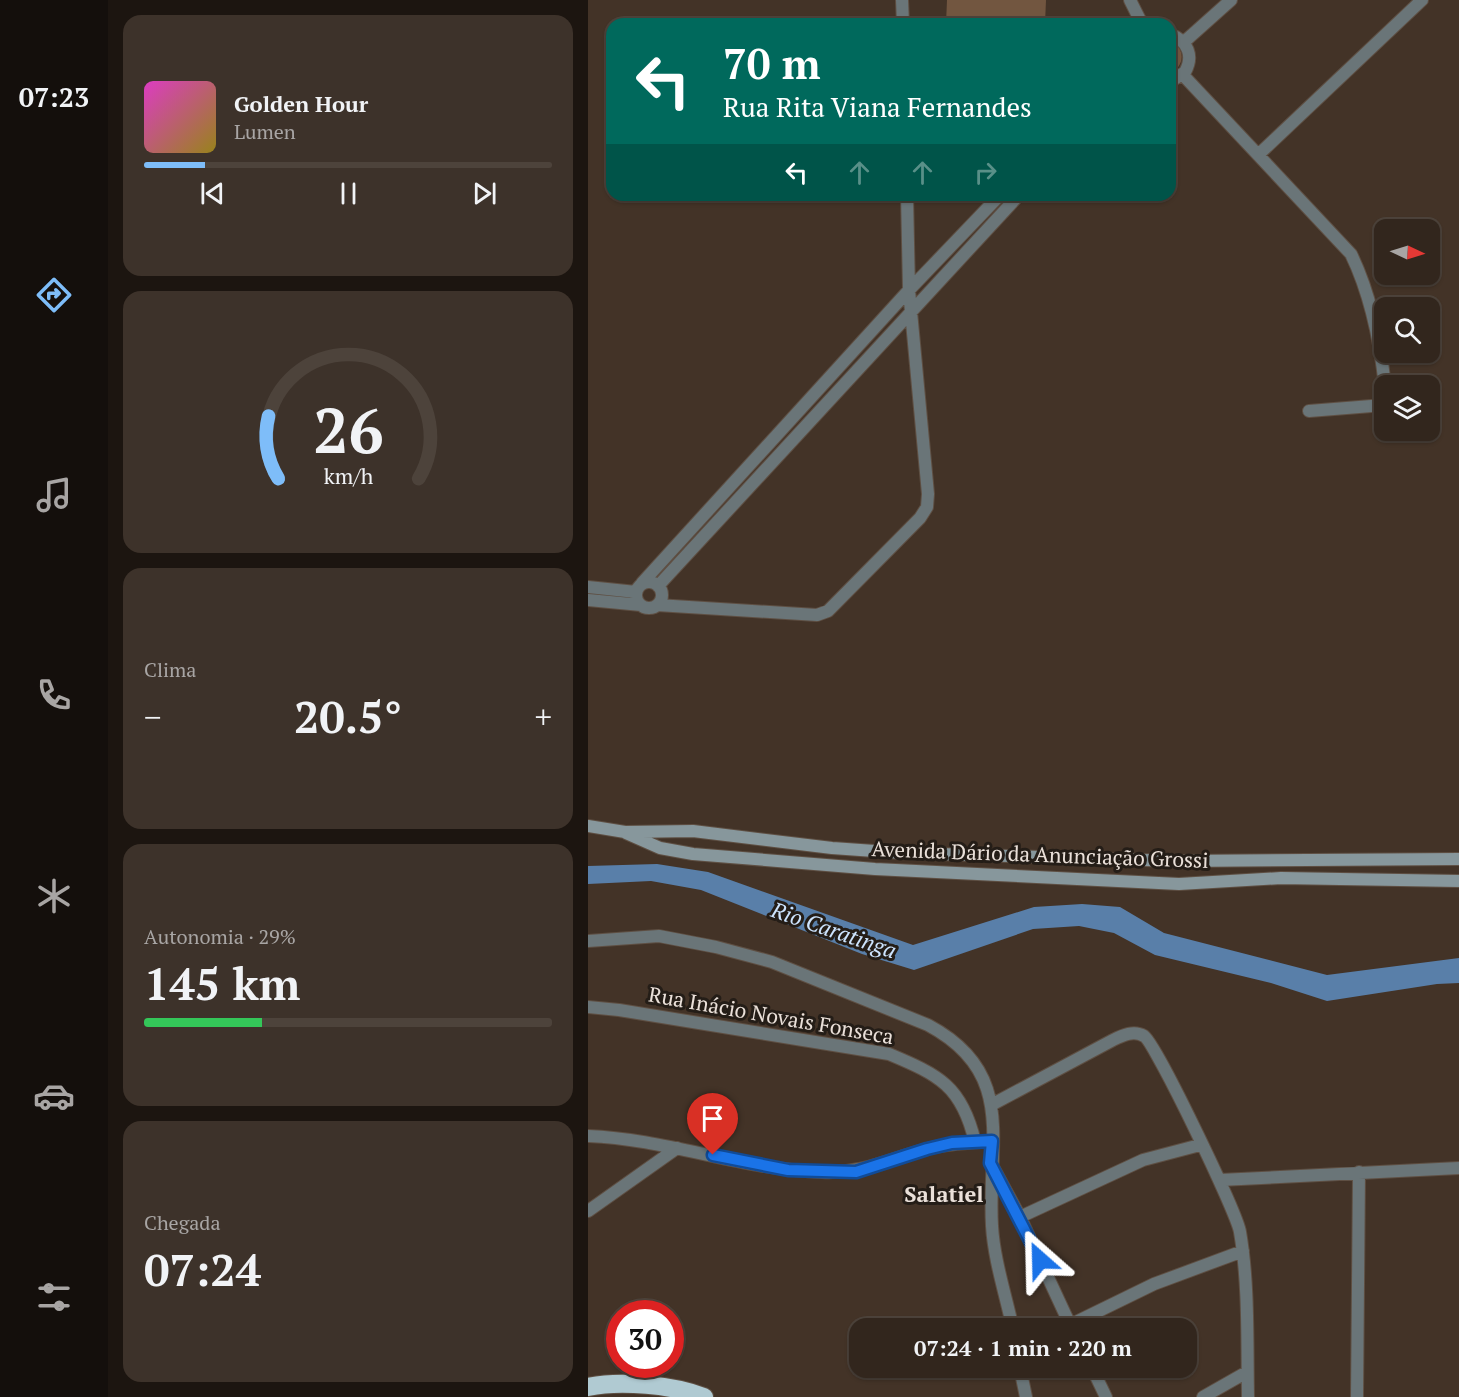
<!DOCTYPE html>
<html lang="pt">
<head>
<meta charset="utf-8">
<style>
	:root { --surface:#32261d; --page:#3d322a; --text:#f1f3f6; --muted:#a8a5a4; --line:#4d433b; --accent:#7ebdf9 }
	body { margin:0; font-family:"PT Serif",serif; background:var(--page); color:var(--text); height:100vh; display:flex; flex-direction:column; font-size:22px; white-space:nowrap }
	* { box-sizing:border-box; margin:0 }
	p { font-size:20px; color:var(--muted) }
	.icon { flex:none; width:33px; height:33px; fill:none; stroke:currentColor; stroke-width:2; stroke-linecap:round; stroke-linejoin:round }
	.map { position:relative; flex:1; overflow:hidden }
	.drawer { display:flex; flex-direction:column; gap:15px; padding:15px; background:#1c1510; width:480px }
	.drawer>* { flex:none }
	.guide { position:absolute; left:18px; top:18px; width:570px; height:183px; border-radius:18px; box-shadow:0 2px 4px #0004,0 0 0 2px var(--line); background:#00695c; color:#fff; overflow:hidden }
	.needle { width:39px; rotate:94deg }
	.tools { position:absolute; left:786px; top:219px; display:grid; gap:12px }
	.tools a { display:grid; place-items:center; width:66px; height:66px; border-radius:12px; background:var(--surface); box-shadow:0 2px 4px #0004,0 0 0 2px var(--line); font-size:30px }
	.speed { position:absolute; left:18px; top:1300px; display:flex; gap:12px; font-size:30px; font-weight:700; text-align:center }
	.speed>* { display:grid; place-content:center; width:78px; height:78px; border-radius:50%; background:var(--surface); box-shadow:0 2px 4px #0004,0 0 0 2px var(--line); line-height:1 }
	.speed .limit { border:9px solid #d22; background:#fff; color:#111 }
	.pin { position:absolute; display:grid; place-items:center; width:51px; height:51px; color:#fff; margin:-62px -26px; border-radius:50% 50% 50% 0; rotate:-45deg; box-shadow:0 0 6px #0007 }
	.pin .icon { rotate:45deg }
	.me { position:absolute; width:66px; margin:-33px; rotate:335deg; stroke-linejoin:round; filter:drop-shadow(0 0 4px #0008) }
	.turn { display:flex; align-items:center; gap:21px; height:126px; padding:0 18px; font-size:27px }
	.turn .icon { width:78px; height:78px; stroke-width:2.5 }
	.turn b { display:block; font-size:42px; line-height:51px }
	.lanes { display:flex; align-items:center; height:57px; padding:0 18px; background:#0003; justify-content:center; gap:30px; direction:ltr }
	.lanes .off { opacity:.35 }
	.big { font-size:45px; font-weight:800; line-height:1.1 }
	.drawer .widget { flex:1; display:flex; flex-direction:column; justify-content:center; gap:9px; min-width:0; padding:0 21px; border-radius:18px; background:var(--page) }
	.drawer .dial { align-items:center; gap:0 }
	.dial svg { height:156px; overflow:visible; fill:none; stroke:var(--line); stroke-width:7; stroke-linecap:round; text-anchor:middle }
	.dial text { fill:var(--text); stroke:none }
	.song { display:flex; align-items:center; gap:18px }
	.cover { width:72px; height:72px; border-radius:9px; background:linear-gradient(135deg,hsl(310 70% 55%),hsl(50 70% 35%)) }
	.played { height:6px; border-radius:3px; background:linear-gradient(90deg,var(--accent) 15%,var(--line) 15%) }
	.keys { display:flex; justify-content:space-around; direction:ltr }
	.heat { display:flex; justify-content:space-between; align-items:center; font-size:33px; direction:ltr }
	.charge { height:9px; border-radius:4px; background:linear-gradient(90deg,#34c759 29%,var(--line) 0) }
	.trip { position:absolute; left:261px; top:1318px; width:348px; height:60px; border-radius:18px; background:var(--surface); box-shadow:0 2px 4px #0004,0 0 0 2px var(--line); font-weight:800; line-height:60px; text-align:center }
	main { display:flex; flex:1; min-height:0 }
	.tabs { display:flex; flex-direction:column; width:108px; justify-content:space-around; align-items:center; background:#140f0c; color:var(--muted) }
	.tabs .icon { width:42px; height:42px }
	.tabs .on { color:var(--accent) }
	.tabs b { font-size:27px; color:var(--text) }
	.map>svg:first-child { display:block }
</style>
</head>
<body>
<main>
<nav class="tabs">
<b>07:23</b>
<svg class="icon on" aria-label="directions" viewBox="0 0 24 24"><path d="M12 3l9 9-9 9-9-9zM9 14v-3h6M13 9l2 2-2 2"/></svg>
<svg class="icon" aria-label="music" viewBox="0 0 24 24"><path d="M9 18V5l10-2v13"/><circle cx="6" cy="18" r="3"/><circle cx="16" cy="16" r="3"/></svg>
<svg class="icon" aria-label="phone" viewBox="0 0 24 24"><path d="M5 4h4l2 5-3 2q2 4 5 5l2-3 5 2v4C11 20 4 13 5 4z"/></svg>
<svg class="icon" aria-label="climate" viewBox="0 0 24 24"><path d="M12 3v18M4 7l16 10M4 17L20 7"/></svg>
<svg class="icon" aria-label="car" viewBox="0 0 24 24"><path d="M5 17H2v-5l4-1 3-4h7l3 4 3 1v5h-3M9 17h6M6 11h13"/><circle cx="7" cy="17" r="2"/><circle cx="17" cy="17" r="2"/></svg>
<svg class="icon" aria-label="filters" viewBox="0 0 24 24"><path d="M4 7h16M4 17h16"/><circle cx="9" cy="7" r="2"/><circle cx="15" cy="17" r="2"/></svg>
</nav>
<section class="drawer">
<div class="widget">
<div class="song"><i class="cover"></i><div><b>Golden Hour</b><p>Lumen</p></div></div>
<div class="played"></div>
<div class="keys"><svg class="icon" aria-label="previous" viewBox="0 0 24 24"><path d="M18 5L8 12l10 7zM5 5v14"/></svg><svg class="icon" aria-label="pause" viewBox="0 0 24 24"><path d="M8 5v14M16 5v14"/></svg><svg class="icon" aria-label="next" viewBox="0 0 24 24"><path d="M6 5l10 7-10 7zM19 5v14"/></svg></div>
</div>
<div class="widget dial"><svg viewBox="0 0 100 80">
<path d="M14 69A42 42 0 1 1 86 69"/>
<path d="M14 69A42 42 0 0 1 9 37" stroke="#7ebdf9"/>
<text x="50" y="56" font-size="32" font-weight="700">26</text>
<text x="50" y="72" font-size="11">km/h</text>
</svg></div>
<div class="widget"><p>Clima</p>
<div class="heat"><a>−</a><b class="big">20.5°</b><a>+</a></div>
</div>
<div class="widget"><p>Autonomia · 29%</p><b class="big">145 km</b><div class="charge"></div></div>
<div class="widget"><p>Chegada</p><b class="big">07:24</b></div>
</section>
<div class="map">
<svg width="871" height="1397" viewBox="0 0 871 1397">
	<rect width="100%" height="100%" fill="#433327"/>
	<path fill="#725640" d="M359 0H458L457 24H358Z
		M582 40C598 48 597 66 582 74Z"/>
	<path fill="#597fa9" d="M69 864 120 872 325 945 446 907 494 904 532 907 576 933 739 975 871 958V983L849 984 739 1001 683 983 567 955 526 933 491 926 445 929 326 970 274 954 113 890 63 881 0 884V866Z"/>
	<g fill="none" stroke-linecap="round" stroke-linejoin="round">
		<defs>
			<path id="street" d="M314 0 315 24
				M542 0 554 24
				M582 34C600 41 606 56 597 72L582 82
				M596 42 643 0
				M595 75 763 254C783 295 792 341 797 386
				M670 155 834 0
				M721 411 796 405
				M48 595a13 13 0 1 1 26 0a13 13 0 1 1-26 0Z
				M54 583 321 290 412 195
				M70 586 431 195
				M0 587 48 592
				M0 600 53 605
				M69 605 229 615 240 611 332 518 339 507 340 494 321 290 319 195
				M0 941 71 936 128 947 184 962 340 1025C430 1073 399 1142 404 1226 406 1260 418 1296 425 1329
				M0 1007 31 1010 301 1054C351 1075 374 1086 387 1142
				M405 1104 525 1040C535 1035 546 1030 556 1036 567 1042 649 1213 652 1232 661 1284 659 1344 660 1397
				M0 1136C79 1139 155 1170 234 1172 275 1174 301 1159 339 1149 357 1144 375 1143 393 1142
				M405 1167 432 1217 484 1329
				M632 1180 871 1168
				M0 1211 89 1148
				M432 1217 555 1160 612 1145
				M482 1325 566 1284 655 1251
				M432 1368 438 1397
				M504 1368 518 1397
				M615 1397 659 1372
				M769 1397 771 1172"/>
			<path id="secondary" d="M0 826 37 832 105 831 244 848 315 853 590 861 871 859
				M38 833 72 848 105 854 287 869 591 884 693 878 871 881"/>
			<path id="highway" d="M0 1387C32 1380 86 1385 116 1397"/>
		</defs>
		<use href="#street" stroke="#5e4f43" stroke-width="14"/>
		<use href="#secondary" stroke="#5e4f43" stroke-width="14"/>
		<use href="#highway" stroke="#5e4f43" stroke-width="20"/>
		<use href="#street" stroke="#6a7578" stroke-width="12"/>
		<use href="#secondary" stroke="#87979c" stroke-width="12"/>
		<use href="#highway" stroke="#b0cad2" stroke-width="18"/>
	</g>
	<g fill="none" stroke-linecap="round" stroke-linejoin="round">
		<defs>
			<path id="route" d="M125 1155 200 1170 268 1172 339 1149 364 1143 404 1141 402 1163 452 1260"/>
		</defs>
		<use href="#route" stroke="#114b97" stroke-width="15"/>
		<use href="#route" stroke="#1a73e8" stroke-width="10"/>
	</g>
	<g text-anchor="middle" stroke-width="6" stroke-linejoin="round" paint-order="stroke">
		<g font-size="21" fill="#eae0d9" stroke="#241d17">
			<text transform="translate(452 855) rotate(2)" y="7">Avenida Dário da Anunciação Grossi</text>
			<text transform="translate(183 1016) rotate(10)" y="7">Rua Inácio Novais Fonseca</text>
		</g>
		<g font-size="22" font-style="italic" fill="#cde4fe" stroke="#241d17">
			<text transform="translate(246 930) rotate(19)" y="8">Rio Caratinga</text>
		</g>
		<g font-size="22" font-weight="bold" fill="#eae0d9" stroke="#241d17">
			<text x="356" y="1202">Salatiel</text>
		</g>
	</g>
</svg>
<div class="tools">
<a><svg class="needle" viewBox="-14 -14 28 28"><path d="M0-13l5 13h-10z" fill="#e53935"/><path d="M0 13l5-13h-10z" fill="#a8a5a4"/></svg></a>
<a><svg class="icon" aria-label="search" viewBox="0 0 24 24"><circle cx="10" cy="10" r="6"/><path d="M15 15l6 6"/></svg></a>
<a><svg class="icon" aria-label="layers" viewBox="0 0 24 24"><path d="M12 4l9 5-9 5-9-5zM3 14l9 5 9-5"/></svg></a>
</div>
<div class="speed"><div class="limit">30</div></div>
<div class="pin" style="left:125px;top:1155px;background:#d93025"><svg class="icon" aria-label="arrive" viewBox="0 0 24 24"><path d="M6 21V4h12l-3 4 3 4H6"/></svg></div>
<svg class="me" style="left:452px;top:1260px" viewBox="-20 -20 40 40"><path d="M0-17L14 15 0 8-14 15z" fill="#1a73e8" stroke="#fff" stroke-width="4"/></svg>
<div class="trip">07:24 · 1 min · 220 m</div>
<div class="guide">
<div class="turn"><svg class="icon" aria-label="left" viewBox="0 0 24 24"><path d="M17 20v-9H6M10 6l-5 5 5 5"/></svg><div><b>70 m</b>Rua Rita Viana Fernandes</div></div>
<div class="lanes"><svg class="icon" aria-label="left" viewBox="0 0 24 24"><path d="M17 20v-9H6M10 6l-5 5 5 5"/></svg><svg class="icon off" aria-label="ahead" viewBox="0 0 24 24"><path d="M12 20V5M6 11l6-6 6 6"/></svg><svg class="icon off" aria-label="ahead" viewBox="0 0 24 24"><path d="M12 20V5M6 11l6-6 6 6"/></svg><svg class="icon off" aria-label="right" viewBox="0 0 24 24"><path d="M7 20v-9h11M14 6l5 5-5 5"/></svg></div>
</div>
</div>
</main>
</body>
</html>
